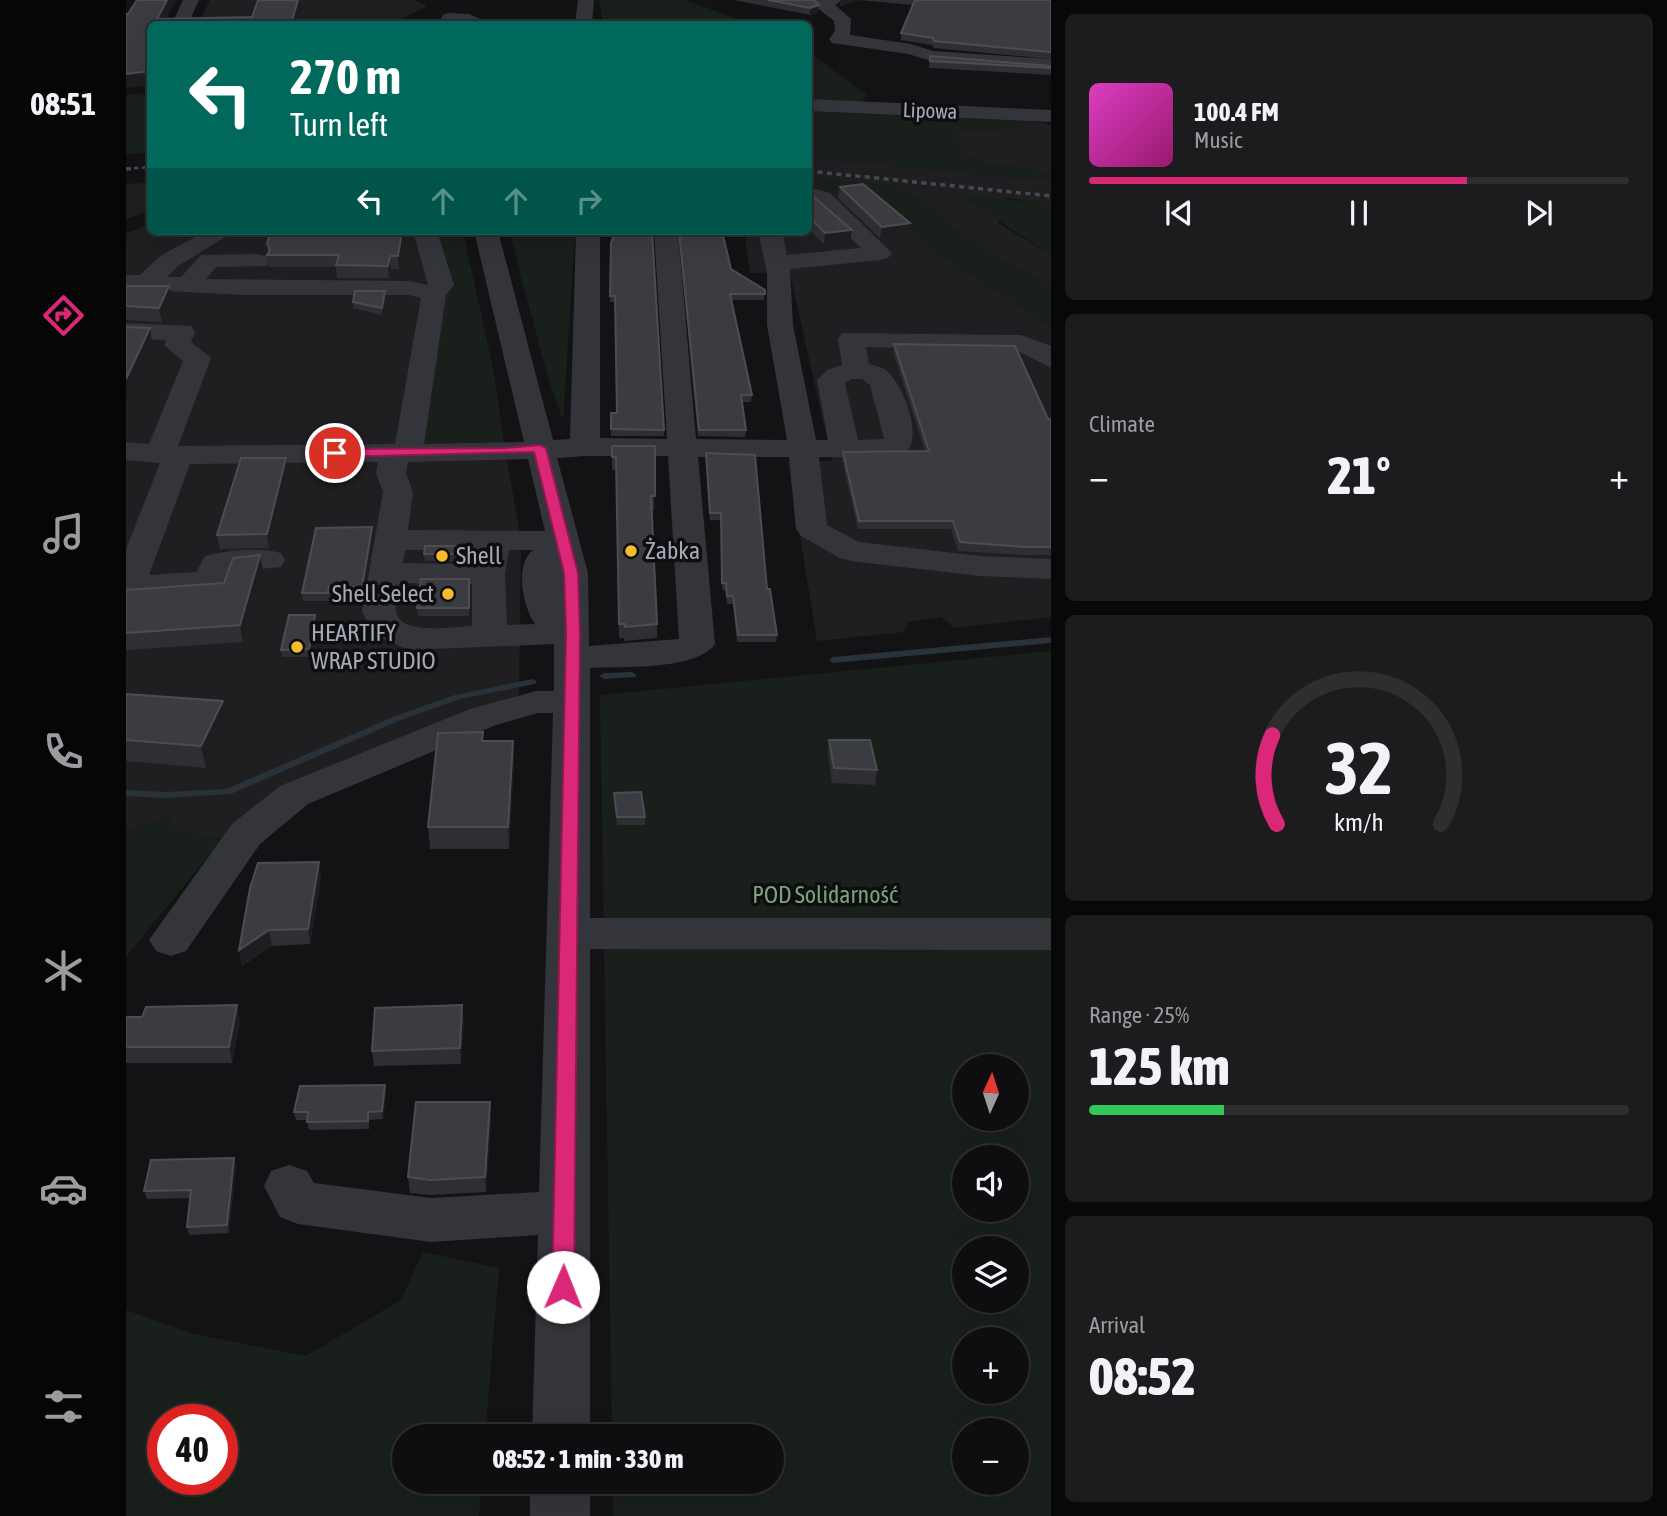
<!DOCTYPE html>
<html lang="en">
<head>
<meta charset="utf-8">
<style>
	:root { --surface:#0e0e10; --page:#1c1c1e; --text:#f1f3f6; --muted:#9b9c9f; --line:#2e2e30; --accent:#db2777 }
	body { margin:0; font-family:"Asap Condensed",sans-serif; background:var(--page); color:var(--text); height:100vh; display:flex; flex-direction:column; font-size:26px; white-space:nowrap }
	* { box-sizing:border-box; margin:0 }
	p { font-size:23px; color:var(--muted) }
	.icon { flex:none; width:38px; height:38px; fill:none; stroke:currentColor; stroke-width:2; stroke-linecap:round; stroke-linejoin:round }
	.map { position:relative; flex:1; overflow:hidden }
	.panel { display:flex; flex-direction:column; gap:14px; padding:14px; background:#080809; width:616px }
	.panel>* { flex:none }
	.hud { position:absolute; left:21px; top:21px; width:665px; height:214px; border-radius:10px; box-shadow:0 7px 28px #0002,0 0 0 2px var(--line); background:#00695c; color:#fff; overflow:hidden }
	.needle { width:46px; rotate:3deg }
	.fabs { position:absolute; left:826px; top:1054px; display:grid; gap:14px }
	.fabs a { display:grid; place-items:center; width:77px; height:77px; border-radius:50%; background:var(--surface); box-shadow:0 7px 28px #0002,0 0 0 2px var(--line); font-size:35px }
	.speed { position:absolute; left:21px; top:1404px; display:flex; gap:14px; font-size:35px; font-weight:700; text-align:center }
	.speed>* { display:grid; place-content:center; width:91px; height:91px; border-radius:50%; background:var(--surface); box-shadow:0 7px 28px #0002,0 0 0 2px var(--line); line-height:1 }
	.speed .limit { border:10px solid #d22; background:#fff; color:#111 }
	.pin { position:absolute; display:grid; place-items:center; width:60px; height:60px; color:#fff; margin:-30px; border:4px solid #fff; border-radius:50%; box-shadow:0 2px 7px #0007 }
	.me { position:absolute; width:77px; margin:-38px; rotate:1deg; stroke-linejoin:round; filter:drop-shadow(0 0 5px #0008) }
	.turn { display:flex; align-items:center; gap:24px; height:147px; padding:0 28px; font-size:32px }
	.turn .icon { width:91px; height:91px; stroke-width:2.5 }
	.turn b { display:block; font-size:49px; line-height:60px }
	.lanes { display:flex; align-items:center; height:66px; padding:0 28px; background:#0003; justify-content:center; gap:35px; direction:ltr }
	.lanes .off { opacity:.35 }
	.big { font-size:52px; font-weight:800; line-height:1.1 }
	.panel .widget { flex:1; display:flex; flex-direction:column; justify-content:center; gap:10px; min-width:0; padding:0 24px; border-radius:10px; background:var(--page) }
	.panel .dial { align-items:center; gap:0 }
	.dial svg { height:182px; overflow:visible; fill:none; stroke:var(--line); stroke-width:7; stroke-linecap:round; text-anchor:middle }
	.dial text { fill:var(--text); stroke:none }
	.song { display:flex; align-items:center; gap:21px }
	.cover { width:84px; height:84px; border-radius:10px; background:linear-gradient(135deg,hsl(310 70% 55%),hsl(320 70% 35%)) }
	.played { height:7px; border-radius:4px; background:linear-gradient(90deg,var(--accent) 70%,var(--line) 70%) }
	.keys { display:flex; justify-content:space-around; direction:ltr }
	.heat { display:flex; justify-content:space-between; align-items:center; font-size:38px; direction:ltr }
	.charge { height:10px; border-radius:5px; background:linear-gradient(90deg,#34c759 25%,var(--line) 0) }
	.trip { position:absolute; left:266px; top:1424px; width:392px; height:70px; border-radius:35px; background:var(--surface); box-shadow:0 7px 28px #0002,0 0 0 2px var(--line); font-weight:800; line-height:70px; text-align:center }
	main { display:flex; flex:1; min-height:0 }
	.tabs { display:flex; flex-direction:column; width:126px; justify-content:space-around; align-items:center; background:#060606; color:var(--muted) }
	.tabs .icon { width:49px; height:49px }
	.tabs .selected { color:var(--accent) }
	.tabs b { font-size:32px; color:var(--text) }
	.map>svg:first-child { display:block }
</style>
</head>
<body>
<main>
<nav class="tabs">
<b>08:51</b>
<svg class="icon selected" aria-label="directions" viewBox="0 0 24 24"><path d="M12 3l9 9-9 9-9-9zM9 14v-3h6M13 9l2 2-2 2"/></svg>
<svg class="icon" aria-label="music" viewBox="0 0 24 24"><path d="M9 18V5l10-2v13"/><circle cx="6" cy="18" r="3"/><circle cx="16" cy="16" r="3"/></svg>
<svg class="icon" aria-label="phone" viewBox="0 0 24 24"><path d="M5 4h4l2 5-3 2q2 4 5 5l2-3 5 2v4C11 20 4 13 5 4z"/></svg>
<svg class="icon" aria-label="climate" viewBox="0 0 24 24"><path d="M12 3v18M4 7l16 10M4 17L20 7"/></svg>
<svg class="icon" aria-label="car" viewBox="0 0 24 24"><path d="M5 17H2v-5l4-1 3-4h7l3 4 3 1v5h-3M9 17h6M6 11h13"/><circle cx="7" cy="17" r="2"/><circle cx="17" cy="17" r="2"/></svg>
<svg class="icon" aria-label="filters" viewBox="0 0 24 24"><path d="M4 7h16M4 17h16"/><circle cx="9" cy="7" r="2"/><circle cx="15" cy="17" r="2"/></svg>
</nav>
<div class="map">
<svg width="925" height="1516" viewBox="0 0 925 1516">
	<rect width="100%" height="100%" fill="#131315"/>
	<path fill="#1f1f22" d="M84 0H288L301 6 265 24 73 22Z
		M915 122 925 125V173L858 163 834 154 830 132 891 127Z
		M682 157 925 181V204L881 198 872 223 925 255V287L845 242 777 187 683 178Z
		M24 182V211L0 219V184Z
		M683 188 741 192 805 248 925 327V617L828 628 815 617 782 622 778 632 691 641 662 462 706 461 664 274 624 273 618 231H682Z
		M24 225V231H306L378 443 395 540 393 695 96 839 48 832 46 816 0 831V233Z"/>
	<path fill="#19201b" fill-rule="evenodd" d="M473 0H558L627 24H477Z
		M683 52 741 95 736 102 683 100Z
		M24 93V153L0 154V95Z
		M683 111 915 122 891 127 831 132 834 154 858 163 925 173V181L683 157Z
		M682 178 777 187 845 242 925 287V327L805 248 741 192 683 188Z
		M830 193 925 204V255Z
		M306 231H337L368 373 378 443 299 445 326 280Z
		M383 231H449L437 421 421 374Z
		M925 651V1516H487L486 1482H646V1437H486L474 695ZM838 1066H891V1118H838ZM838 1157H891V1209H838ZM838 1248H891V1300H838ZM838 1339H891V1391H838ZM838 1430H891V1482H838Z
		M47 816 48 832 96 839 0 957V831Z
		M297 1252 373 1268 359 1437H278V1482H356L353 1516H0V1310L67 1334 180 1356 275 1300ZM37 1419H96V1479H37Z"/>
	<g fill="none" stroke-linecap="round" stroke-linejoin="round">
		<path fill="#293139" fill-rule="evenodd" d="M925 637V643L707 663 703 660 707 657Z
			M506 672 511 675 509 677 478 679 473 676 478 673Z
			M406 679 409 680 411 682 409 684 334 699 275 720 105 794 39 798 0 796V790L39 792 100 789 269 716 329 695Z"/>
		<path fill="#34353a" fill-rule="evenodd" d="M57 0H73L62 24H46Z
			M452 0H468L466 24H449Z
			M690 0H716L709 5 725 19 724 35 785 44 807 51 925 59V71L805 61 782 54 706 43 703 39 709 31 708 21 690 7Z
			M324 13 343 14 366 24 318 22 315 18 318 14Z
			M682 99 925 110V122L682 111Z
			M682 187 704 193 766 253 762 258 754 260 664 269 667 325 690 440H702L691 380 701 370 716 365 712 339 716 333 895 335 925 346V368L892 351 740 347 743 364C750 366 758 367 763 373 778 388 795 433 782 450L754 458 693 457 701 525 733 542 854 556 925 559V579L854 576 725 561 714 558 675 536 670 529 663 457H572L589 644C570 671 495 666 464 668V918H925V950L464 949V1437H406L412 1235 305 1242 172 1224 154 1217 138 1186 145 1171 163 1165 181 1171 188 1183 305 1198 413 1192 427 713H412L370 725 182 804 134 844 60 951 45 956 30 951 23 940 106 824 154 786 344 709 410 691H428V644L283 650 249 635 236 612 257 492 250 473 252 462 64 464 23 575 70 572 79 556C102 550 132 547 155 553L159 560 155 567 103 572 94 588 82 591 0 597V549L34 463 0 460V442L23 444 57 361 38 345 40 340 0 339V323L65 326 69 332 65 342 85 358 52 446 269 444 295 298 283 295H120L0 289V275H14L34 256 80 231H109L52 266 41 277H55L75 255 131 254 140 256 143 261 140 266 90 267 80 279 283 281 302 285 287 231H311L328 285 320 295 298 444 398 442 348 231H372L427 440 444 439 450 231H474V438L541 439 528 231H552L570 439 661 440 641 325V273L632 231H656L661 255 735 248 688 203 682 201ZM726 379H736L744 385 758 439 732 440 719 383ZM459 456H542L553 639 463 646 462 573 431 458ZM402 459 419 531 282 530 287 492 280 473 282 462ZM279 550H350L347 564 277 563ZM383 550H407C388 565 397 607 409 624L381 625 379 574ZM274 583 346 584V626C328 627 273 636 270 611 269 603 273 591 274 583Z
			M404 1482H464V1516H404Z"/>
		<path stroke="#47494f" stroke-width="2.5" stroke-dasharray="4.5 3.5" stroke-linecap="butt" d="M0 169 24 167"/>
		<path stroke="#47494f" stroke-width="3.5" stroke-dasharray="5 4.5" stroke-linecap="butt" d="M0 169 10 168
			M682 171 925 196"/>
	</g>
	<path fill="#2f2f33" d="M608 0H689L692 12 684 15Z
		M714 0H925V59L808 48 806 45 775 40V33L787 5 733 0 714 6Z
		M804 56 925 66V75L803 68Z
		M714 187 783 235 754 238 712 198Z
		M682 192 726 230 724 241 698 244 682 229Z
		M145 231H280L273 269H265L263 278H211L210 267H142L141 255 142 253 141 243Z
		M552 231H596L605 269 639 290 638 300H605L626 395 625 402H616L620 430 619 437 572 436Z
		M485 243 538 430V436H485V413H490L489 302H484Z
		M0 286 46 300 36 322 0 320Z
		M259 291 260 298 256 315 227 308V302Z
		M768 344 922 419H925V555H895L832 551 825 529H732L716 460 717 452 799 451 767 352Z
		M486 446H529L528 510H525L531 624V638L498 641V638H493L490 470H486Z
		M580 453 641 589 651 635 650 642H611L607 604H601L599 590H596L595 520H584Z
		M160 458 162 471 143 548 94 549 91 535Z
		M247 534 236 594H204L203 601H177L176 593Z
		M346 546 347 553 345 561H299L298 554Z
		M134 555 137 571 117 642 0 650V590L98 583Z
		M343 579V616H292L291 608Z
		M189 615 190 622 184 657H156L155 650Z
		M0 694 97 701 101 722 80 768 0 761Z
		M357 732V741H387L388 762 383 849H304L302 827Z
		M703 740 751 770 749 785 706 783 702 755Z
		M488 793 519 817V825H491Z
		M195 878 184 944 146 946 116 966 113 950Z
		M0 1017 114 1021 106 1063H0Z
		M338 1020 335 1064 248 1066 246 1051Z
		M259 1085 260 1093 257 1119 243 1120V1129L183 1130 181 1120H170L168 1112Z
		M364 1102 365 1117 360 1192 305 1195 284 1193 282 1177Z
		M108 1158 110 1166 103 1233 63 1235 61 1227 64 1198 21 1199 18 1191Z"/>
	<path fill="#1e1e21" d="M41 0H50L37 24 31 19Z
		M172 0H176L170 24H165Z
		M714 0H733L714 6Z
		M693 5 692 12 684 15V8Z
		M24 71V85L0 88V74Z
		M784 223 783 235 754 238 756 227Z
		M726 230 724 241 698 244 699 233Z
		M276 231H280L273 269 272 256Z
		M264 256 265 269 263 278 262 266Z
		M43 286 46 300 36 322 33 308Z
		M259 291 260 298 256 315V308Z
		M24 328 26 342 0 400V379Z
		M160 458 162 471 143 548 141 534Z
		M246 527 247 534 236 594V587Z
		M134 555 137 571 117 642 114 625Z
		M189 615 190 622 184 657 183 649Z
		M97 701 101 722 80 768 75 746Z
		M387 741 388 762 383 849 382 827Z
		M193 862 195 878 184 944 182 929Z
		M143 930 146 946 116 966 113 950Z
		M111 1005 114 1021 106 1063 103 1047Z
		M336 1005 338 1020 335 1064 334 1048Z
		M259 1085 260 1093 257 1119 256 1111Z
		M364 1102 365 1117 360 1192 359 1177Z
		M108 1158 110 1166 103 1233 101 1225Z"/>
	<path fill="#3b3c41" stroke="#4c4d53" stroke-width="2" d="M11 0H41L31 19 126 17 132 0H172L165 24H24V71L0 74V14H2Z
		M642 0H688L693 5 684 8Z
		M789 0H925V52L808 41 807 38 775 33Z
		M804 56 925 66V68L804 61Z
		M737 184 784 223 756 227 714 187Z
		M682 192 726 230 699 233 682 216Z
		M145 231H276L272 256H264L262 266 210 265 213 255H141L144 250 141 243Z
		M488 231H526L538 430 485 429V413H491L489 296H484L485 243 488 235Z
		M553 231H596L605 269 639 290V294H604L626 395H615L620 430H573Z
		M0 286H43L33 308 0 306Z
		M229 291H259L256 308 227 302Z
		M0 327 24 328 0 379Z
		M768 344 889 346 922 419H925V547H897L834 542 827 521H733L717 452 803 451Z
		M486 446H529V496H525L531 624 499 627V624H493L490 457H486Z
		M580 453 629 455 641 589H644L651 635H612L607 596H601L600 583H596L595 513H584Z
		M115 458H160L141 534 91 535Z
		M246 527 236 587H203L202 593H176L190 528Z
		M299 546H346L345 554H298Z
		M134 555 114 625 0 633V590L98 583 107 558Z
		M295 579H343V608H291Z
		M163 615H189L183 649 155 650Z
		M0 694 97 701 75 746 0 740Z
		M357 732 356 741H387L382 827H302L312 733Z
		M703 740H744L751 770 708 768Z
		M515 792 519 817H491L488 793Z
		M193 862 182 929 143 930 113 950 124 888 132 863Z
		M111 1005 103 1047H0V1017H16L20 1007Z
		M336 1005 334 1048 246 1051 249 1008Z
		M259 1085 256 1111 242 1112V1121L181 1122 182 1112H168L174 1086Z
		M290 1102H364L359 1177 304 1180 282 1177Z
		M108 1158 101 1225 61 1227 65 1190 18 1191 25 1160Z"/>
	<path fill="#db2777" stroke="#8e194d" stroke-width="2" d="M414 445 420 448 452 573 454 632 448 1287 445 1294 437 1296 429 1294 426 1287 440 632 438 573 408 452 209 457 203 453 209 449 379 448Z"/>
	<g fill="#f8bb29" stroke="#0e0e10" stroke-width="2.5">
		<circle cx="505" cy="551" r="7"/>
		<circle cx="316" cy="556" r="7"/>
		<circle cx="322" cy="594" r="7"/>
		<circle cx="171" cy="647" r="7"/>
	</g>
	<g text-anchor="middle" stroke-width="7" stroke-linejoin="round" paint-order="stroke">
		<g font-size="21" fill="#a4a9b6" stroke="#0e0e10">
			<text transform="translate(804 111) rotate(2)" y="7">Lipowa</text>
		</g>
		<g font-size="24" fill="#a4a9b6" stroke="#0e0e10" text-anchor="start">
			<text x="519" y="559">Żabka</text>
			<text x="330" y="564">Shell</text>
			<text x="308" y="602" text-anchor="end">Shell Select</text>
			<text x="185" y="641">HEARTIFY<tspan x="185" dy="28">WRAP STUDIO</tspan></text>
		</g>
		<g font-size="24" fill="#7ba27f" stroke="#0e0e10">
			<text x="699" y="903">POD Solidarność</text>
		</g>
	</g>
</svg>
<div class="fabs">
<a><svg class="needle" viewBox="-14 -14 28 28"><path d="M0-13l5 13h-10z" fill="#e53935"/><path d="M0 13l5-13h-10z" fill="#9b9c9f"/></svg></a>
<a><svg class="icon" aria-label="sound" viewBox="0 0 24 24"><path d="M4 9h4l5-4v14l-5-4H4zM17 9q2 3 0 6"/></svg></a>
<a><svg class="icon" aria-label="layers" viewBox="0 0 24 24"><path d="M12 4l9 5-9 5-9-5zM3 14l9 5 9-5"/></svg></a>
<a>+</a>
<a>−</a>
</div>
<div class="speed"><div class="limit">40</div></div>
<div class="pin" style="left:209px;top:453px;background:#d93025"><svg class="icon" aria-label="arrive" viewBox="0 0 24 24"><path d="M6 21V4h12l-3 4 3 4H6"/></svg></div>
<svg class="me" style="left:437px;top:1287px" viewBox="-20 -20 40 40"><circle r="19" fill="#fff"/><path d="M0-13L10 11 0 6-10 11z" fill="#db2777"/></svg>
<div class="trip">08:52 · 1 min · 330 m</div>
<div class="hud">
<div class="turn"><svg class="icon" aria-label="left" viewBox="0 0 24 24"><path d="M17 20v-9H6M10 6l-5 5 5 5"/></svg><div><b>270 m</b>Turn left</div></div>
<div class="lanes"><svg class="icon" aria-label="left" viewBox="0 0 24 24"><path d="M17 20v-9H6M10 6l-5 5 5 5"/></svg><svg class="icon off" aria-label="ahead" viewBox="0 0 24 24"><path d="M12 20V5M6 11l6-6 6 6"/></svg><svg class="icon off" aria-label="ahead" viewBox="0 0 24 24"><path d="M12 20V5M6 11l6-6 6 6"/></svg><svg class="icon off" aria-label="right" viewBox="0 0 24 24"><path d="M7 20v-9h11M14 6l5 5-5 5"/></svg></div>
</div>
</div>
<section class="panel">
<div class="widget">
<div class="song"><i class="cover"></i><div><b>100.4 FM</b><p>Music</p></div></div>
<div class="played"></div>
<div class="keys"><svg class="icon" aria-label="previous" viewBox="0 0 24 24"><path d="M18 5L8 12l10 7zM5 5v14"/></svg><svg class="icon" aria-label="pause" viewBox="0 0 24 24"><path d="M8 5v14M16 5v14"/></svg><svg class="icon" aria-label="next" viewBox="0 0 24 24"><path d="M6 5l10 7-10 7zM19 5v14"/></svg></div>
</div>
<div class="widget"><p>Climate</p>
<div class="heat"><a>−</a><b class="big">21°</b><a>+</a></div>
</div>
<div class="widget dial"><svg viewBox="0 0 100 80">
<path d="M14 69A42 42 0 1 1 86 69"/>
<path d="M14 69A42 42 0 0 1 12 30" stroke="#db2777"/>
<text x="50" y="56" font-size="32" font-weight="700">32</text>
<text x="50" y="72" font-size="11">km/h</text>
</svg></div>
<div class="widget"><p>Range · 25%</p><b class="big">125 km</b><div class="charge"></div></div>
<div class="widget"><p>Arrival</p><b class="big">08:52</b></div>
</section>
</main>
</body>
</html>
